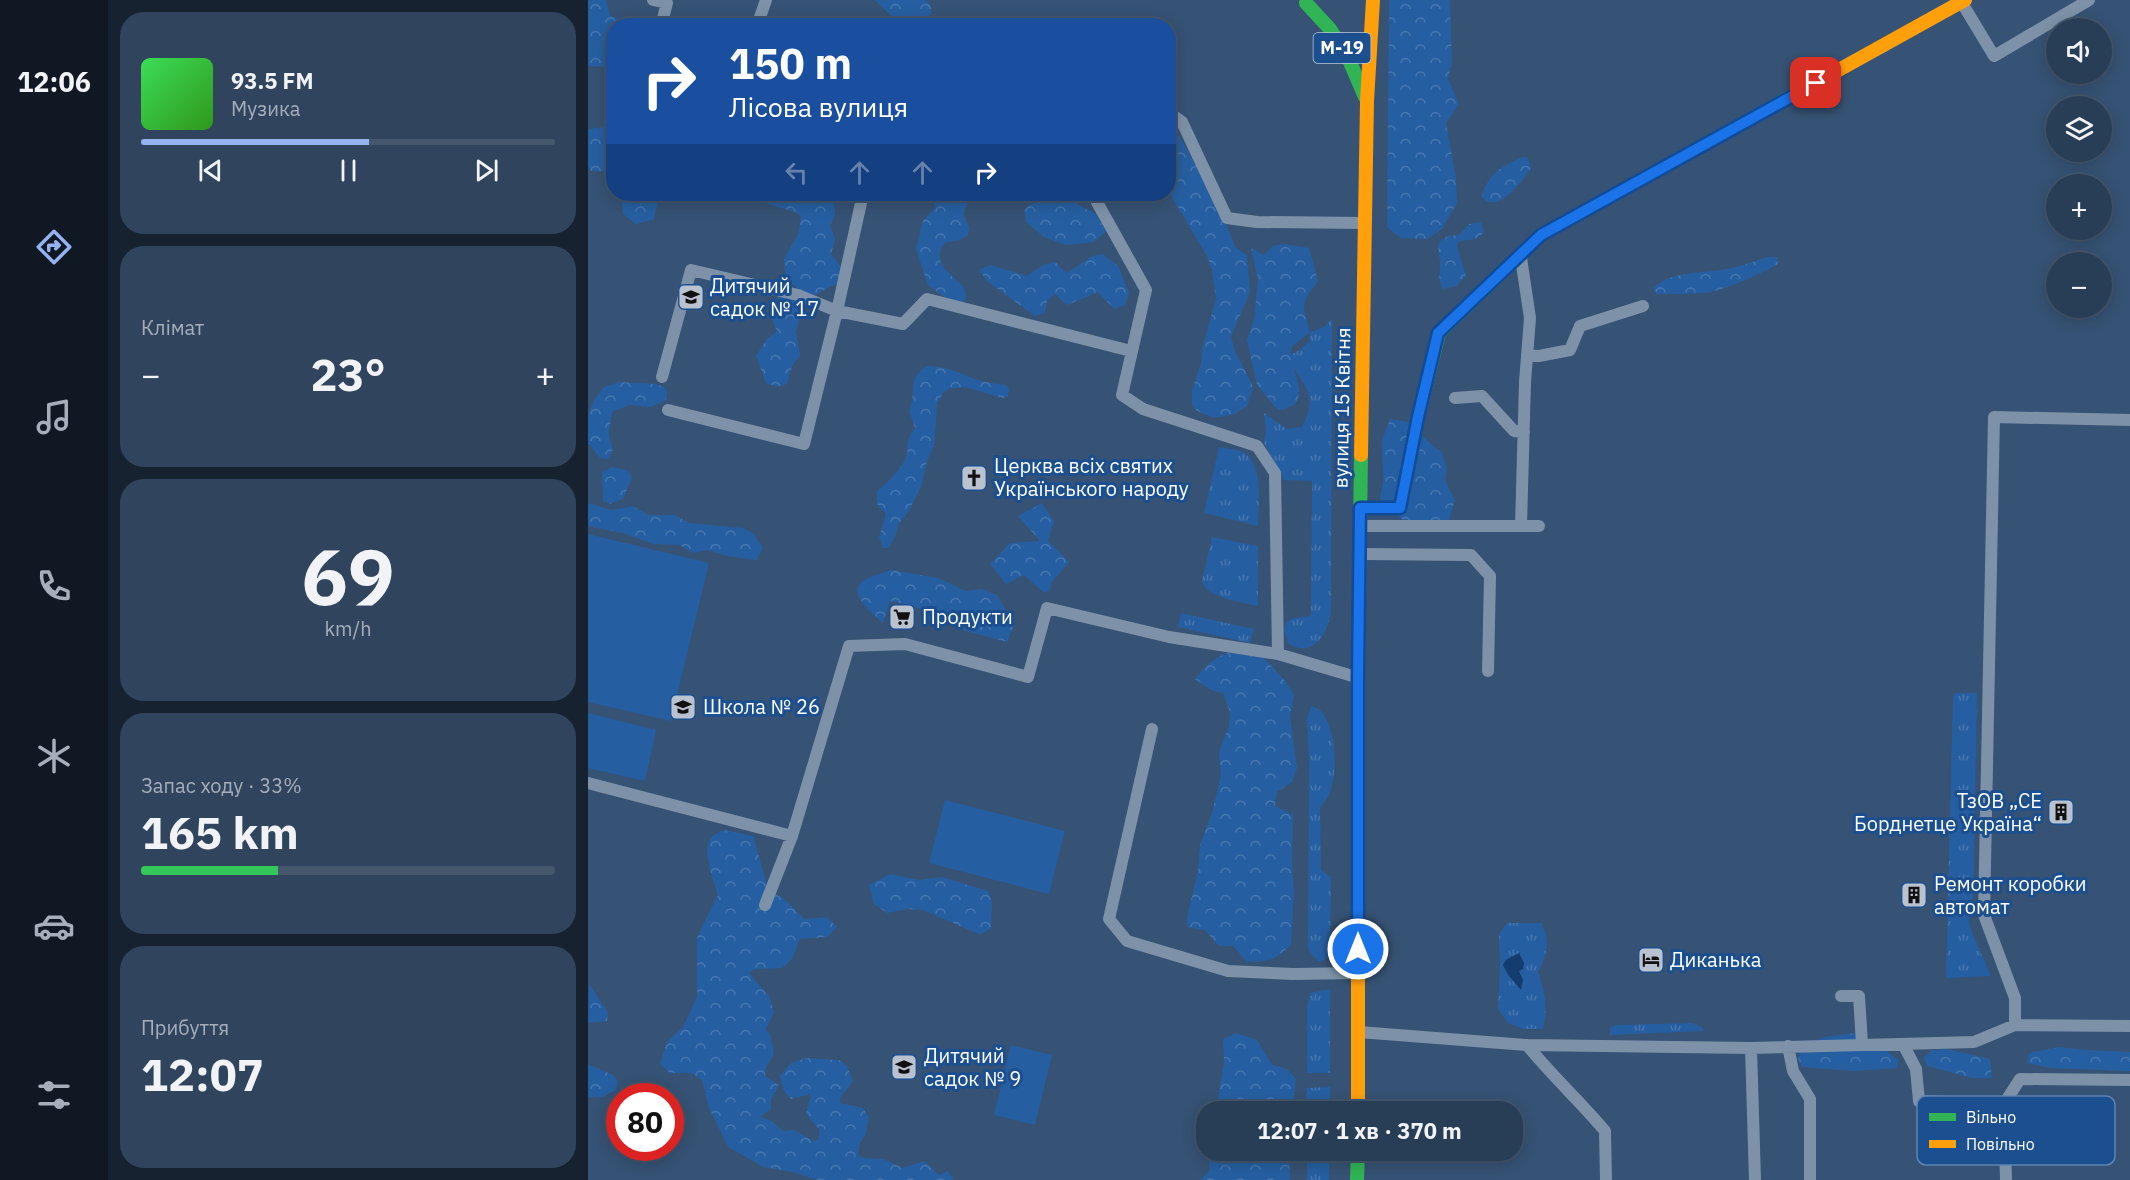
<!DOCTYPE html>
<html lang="uk">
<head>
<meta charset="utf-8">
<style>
	:root { --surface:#283e57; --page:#30455d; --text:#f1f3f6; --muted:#a5aeba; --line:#44576d; --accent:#95b2f1 }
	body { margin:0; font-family:"IBM Plex Sans",sans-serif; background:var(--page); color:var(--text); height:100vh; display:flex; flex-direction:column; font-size:22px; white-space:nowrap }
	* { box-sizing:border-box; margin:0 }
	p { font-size:20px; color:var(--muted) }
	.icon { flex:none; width:33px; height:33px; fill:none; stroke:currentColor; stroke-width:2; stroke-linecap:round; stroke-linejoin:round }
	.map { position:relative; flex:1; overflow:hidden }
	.panel { display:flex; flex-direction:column; gap:12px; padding:12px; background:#162230; width:480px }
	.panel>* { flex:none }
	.hud { position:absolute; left:18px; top:18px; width:570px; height:183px; border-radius:24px; box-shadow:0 3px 15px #0003,0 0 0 2px var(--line); background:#1a4fa0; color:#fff; overflow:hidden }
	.buttons { position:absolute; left:1458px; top:18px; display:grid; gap:12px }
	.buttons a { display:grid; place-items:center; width:66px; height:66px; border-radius:50%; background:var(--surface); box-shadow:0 3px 15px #0003,0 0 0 2px var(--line); font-size:30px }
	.speed { position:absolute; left:18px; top:1083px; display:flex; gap:12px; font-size:30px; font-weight:700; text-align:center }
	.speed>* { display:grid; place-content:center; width:78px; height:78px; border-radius:50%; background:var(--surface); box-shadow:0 3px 15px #0003,0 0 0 2px var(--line); line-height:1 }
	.speed .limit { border:9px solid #d22; background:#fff; color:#111 }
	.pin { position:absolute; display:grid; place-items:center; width:51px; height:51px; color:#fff; margin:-26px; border-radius:12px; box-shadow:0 3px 9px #0006 }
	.me { position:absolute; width:66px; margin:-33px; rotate:0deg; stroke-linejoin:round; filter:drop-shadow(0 0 4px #0008) }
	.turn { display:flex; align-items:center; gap:21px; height:126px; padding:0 24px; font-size:27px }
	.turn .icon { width:78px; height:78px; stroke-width:2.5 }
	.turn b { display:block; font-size:42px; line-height:51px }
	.lanes { display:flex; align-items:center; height:57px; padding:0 24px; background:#0003; justify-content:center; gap:30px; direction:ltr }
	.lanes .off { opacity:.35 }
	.big { font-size:45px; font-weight:800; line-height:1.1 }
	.panel .widget { flex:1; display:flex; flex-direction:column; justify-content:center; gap:9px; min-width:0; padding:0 21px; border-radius:24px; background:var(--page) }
	.panel .dial { align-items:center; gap:0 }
	.dial b { font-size:78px; line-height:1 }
	.song { display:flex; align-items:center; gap:18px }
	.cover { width:72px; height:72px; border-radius:9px; background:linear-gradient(135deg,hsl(130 70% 55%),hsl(110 70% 35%)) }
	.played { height:6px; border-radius:3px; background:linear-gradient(90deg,var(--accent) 55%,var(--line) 55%) }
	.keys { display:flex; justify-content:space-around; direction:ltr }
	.heat { display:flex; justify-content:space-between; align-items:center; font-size:33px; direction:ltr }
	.charge { height:9px; border-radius:4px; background:linear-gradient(90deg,#34c759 33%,var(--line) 0) }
	.trip { position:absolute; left:608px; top:1101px; width:327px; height:60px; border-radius:24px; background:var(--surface); box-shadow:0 3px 15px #0003,0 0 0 2px var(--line); font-weight:800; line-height:60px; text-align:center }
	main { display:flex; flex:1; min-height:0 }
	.tabs { display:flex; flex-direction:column; width:108px; justify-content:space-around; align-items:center; background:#101923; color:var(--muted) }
	.tabs .icon { width:42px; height:42px }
	.tabs .selected { color:var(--accent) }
	.tabs b { font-size:27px; color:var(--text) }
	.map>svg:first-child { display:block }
</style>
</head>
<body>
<main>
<nav class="tabs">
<b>12:06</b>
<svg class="icon selected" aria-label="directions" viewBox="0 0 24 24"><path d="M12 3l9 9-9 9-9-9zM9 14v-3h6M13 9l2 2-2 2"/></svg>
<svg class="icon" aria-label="music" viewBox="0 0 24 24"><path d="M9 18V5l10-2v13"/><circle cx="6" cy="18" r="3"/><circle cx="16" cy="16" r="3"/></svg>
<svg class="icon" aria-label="phone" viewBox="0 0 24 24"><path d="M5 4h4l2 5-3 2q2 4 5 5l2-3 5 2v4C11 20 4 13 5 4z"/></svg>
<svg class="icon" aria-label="climate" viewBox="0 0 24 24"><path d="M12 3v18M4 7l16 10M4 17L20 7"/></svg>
<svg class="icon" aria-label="car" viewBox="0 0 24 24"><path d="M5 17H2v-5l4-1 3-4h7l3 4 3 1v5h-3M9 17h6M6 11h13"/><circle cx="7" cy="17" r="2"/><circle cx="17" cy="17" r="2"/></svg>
<svg class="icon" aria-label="filters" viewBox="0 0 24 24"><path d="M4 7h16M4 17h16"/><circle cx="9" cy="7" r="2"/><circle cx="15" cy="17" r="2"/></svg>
</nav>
<section class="panel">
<div class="widget">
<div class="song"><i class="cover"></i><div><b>93.5 FM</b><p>Музика</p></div></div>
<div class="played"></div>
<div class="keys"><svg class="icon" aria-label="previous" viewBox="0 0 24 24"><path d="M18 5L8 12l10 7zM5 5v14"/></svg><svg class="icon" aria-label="pause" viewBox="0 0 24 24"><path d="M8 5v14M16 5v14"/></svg><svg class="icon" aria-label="next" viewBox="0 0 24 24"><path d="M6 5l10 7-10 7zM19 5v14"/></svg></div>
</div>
<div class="widget"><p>Клімат</p>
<div class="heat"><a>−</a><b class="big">23°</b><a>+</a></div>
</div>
<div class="widget dial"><b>69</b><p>km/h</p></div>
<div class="widget"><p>Запас ходу · 33%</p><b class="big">165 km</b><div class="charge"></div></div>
<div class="widget"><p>Прибуття</p><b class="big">12:07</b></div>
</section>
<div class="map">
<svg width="1542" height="1180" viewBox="0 0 1542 1180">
	<defs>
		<pattern id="grass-tufts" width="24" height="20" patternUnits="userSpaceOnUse" patternTransform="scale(1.5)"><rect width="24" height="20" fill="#265fa1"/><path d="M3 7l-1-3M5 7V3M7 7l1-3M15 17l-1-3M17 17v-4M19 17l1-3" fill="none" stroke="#4777af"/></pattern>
		<pattern id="forest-crowns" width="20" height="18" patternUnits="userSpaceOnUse" patternTransform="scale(1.5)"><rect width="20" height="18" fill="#265fa1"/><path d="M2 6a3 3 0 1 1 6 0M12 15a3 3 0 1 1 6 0" fill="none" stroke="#4777af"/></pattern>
	</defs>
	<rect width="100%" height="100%" fill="#365274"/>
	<path fill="url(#grass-tufts)" d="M744 319 743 613C739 635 724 659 700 643L696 629 698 622 705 618 723 616 724 481 696 480 676 443 678 429 676 413 699 429 714 427C733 392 712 385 700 356L712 350 721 342 722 332 736 327Z
		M631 447C640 449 653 449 659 455 676 471 670 506 670 526L616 513Z
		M624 537 670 546V606C655 602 617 598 614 581Z
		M593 613 666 629 662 643 590 627Z
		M1368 693H1389L1385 903 1382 904 1381 922 1383 930 1403 976 1358 978 1365 696Z
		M723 706C726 707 729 708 732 710 750 728 753 791 732 807L733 870 743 877 742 950 738 959 731 962 720 950 721 760 719 719Z
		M919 923H953C963 939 959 956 950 972 957 990 960 1009 955 1029H935L920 1023 910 1009 912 966 911 934Z
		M742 989V1073H719V1007L722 993Z
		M1104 1023 1114 1027 1116 1031 1021 1035 1022 1028 1028 1025Z
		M742 1087V1111H719L718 1088Z
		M719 1151H741V1180H719Z"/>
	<path fill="url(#forest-crowns)" d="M0 0H18L22 16 41 21V25L26 26 25 63 17 67 0 66Z
		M287 0H338L343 6V13L333 25H313Z
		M801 0H862L864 61 860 79 871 104 858 123 868 178 869 203 854 229 839 239 813 238 799 227Z
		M580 124 588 130 631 207 647 247 659 255 662 292 643 337 647 351 664 384V391L659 406 647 414 632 417H624L609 411 604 405V390L613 364 614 349 628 299 624 270 619 256 581 192Z
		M19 127 25 129V172L3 171 0 167V129Z
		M935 157 940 158 943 168C935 180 909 217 893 196 903 172 912 167 935 157Z
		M36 194H70L71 196 66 219 48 224 35 214 34 201Z
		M170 194H242L246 203 247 215 242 225 247 239 243 254 256 271 254 281 221 298 202 282 197 274 196 259 211 232 213 216 209 213 177 203Z
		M339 194H408L385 196C382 201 376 207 376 214 376 219 380 223 381 228 382 240 366 242 358 242 341 261 362 273 374 285 377 288 377 293 379 298L370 307 340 285 328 249 335 221 348 207Z
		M463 195 475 196 508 214 518 231 506 242 478 245 456 237 438 222 436 210 440 206Z
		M893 222 896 232C890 240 881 240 871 241L869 246 878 276 868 286 854 289C850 277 852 274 852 263 852 254 849 253 851 242L860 236 871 235 881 224Z
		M696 244 721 248 730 281C712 305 714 304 722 332 717 336 708 342 704 347 695 362 733 406 690 410L669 385 659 340 666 320 670 279 663 248 676 255 685 246Z
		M515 254 530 266 541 293 537 305 526 309 510 292 479 305 467 294 459 301 457 313 447 316 400 282 391 270 402 265 439 276 455 265 467 262 479 273 504 256Z
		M1179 257H1189L1190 264C1172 274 1136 291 1116 293 1101 294 1085 294 1069 294L1065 288C1082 272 1111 273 1133 270 1149 268 1164 262 1179 257Z
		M201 295 216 304 208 332 212 355 204 366 199 384 189 387 178 383 168 356 179 339 189 331 182 315 190 298Z
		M340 366C363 367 372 374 393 381 401 383 410 384 418 385L421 390 420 396 415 398 377 387 360 389 355 393 349 403 346 445 339 461 334 484 321 511 310 525 307 537 301 548H295L291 537 298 514 289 504V492C298 482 312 472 317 459 323 445 315 444 327 428L321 411C330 391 317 378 340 366Z
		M31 382 67 384 76 387 79 391 78 400 63 407 41 405 24 412C23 418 22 425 21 432 21 443 30 450 19 459L12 458 0 443V415L7 398 16 387Z
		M802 419 820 422 843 444 854 452 859 468 857 481 867 500 859 527 816 521 792 499 795 481 794 440Z
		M24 467 39 470 44 478 35 499 22 504 15 501 14 472Z
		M0 503 23 510 45 506 60 515H87L101 523 155 528 166 534 175 548 168 560 139 556 120 550 105 553 91 545 65 544 35 533 0 526Z
		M454 503 466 521 460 541 481 562 463 583 462 591 455 592 436 575 418 584 402 564 422 543 452 541 430 516Z
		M303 570 350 578 378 591 393 589 409 595 426 625 419 642 375 630 372 623 335 619 334 609 302 601 295 623C286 615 257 592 275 581 283 576 295 573 303 570Z
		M650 651 674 656 698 682 706 695 702 717 709 768 704 782 689 792 687 806 705 815 704 863 706 892 703 945C686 960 681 963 658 961L645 946H631L617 930 599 927V917L610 871 612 845 624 813 633 775 631 752 641 726 642 712 635 693 623 690 607 679C621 663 628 654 650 651Z
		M136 830 165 836 181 892 194 897 216 919 239 917 249 927 239 937 212 939 204 959 194 968 167 969 161 973 181 996 186 1012 178 1030 182 1034 186 1054 178 1067 177 1076 191 1085 183 1099V1109L172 1117 182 1120 195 1131 206 1130 225 1141 231 1139V1129L218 1114 223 1094 203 1099 196 1091 192 1076 203 1063 218 1058 251 1060 259 1066 265 1081 252 1098V1103L275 1108 281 1117 278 1134 272 1142 270 1154 274 1158 295 1159 315 1168 336 1161 351 1175 360 1171 366 1180H230L204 1172 176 1167 140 1147 121 1108 114 1080 103 1073H82L72 1064 79 1042 95 1027 109 997V937L130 895C126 882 113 849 123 838 126 834 132 832 136 830Z
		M302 874 331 880 354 877 400 891 404 901 403 928 393 934 388 933 335 910 319 909 299 913 286 904 281 885Z
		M1 984 20 1013 19 1021 0 1023Z
		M648 1033 669 1040 684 1065 699 1069 708 1079 704 1111H628L636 1062 635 1039Z
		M1267 1033 1289 1044 1310 1060 1309 1068 1266 1071 1214 1067 1210 1058 1217 1044 1238 1037Z
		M1471 1047 1496 1050 1542 1052V1071L1462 1068 1439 1063 1441 1053Z
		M1359 1049 1402 1059 1404 1078H1384L1339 1066 1336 1058 1344 1050Z
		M0 1064 25 1075 30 1082 28 1090 14 1097H0Z
		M619 1151H701L702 1180H612L622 1170Z"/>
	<path fill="#265fa1" d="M0 534 121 563 83 721 0 702Z
		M0 713 68 730 57 781 0 768Z
		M357 800 477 831 461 894 341 863Z
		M423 1045 464 1055 447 1125 406 1115Z"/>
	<path fill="#153c6e" d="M931 953 936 963 935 969 931 971 935 980 933 990 921 976 915 965 918 960Z"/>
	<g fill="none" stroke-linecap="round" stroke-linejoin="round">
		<path stroke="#7d92a8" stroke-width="12" d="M65 0 79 3 73 26
			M1374 3 1406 56 1501 0
			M169 26 178 0
			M580 112 594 122 639 218 669 222 775 223
			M275 194 249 311 315 324 339 299 543 351
			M497 194 505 195 558 290 534 395 555 409 669 446 687 473 690 654
			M939 355 951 356 982 350 992 326 1055 306
			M74 377 103 270 210 295 249 311 216 444 80 410
			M867 398 894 396 926 431 936 432
			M773 526H951
			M933 526 937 382 942 318 933 258
			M773 554 883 555 902 576 900 671
			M564 729 521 919 539 941 640 971 705 974 769 973
			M0 783 204 836
			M177 905 204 836 261 646 317 644 440 677 459 608 581 637 690 654 768 677
			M1253 996H1271L1274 1044
			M1427 1025V998L1396 915 1406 417 1542 420
			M771 1032 939 1045 1163 1048 1386 1042 1427 1025 1542 1026
			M1315 1044 1328 1069 1331 1101 1416 1104
			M939 1045C963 1075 992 1101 1017 1131L1018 1180
			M1200 1046 1205 1071 1222 1099V1180
			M1163 1048 1167 1180
			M1418 1180 1416 1104 1432 1079 1542 1080"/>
		<path stroke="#30b455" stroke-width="14" d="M718 3 742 29 759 55 777 97
			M772 508H812L830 417 851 333 953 235 1229 82
			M770 876V677L773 455
			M769 1180 770 1150"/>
		<path stroke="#ff9f0a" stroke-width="14" d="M1229 82 1377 0
			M773 455 779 101 785 0
			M770 876V1112"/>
	</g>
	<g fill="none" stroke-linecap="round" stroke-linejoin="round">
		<defs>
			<path id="route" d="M770 949V677L772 508H812L830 417 850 333 953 235 1228 83"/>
		</defs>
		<use href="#route" stroke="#114b97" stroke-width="15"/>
		<use href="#route" stroke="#1a73e8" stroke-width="10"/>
	</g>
	<defs>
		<symbol id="school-square" viewBox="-11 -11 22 22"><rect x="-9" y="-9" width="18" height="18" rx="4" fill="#b9c2ce" stroke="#1b4f8f"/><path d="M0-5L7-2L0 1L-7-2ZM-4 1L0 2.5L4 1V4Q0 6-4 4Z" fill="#111"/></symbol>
		<symbol id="church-square" viewBox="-11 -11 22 22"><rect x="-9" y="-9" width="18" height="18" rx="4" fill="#b9c2ce" stroke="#1b4f8f"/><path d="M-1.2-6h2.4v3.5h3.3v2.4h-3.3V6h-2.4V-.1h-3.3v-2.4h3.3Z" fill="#111"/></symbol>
		<symbol id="supermarket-square" viewBox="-11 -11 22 22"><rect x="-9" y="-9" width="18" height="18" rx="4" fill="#b9c2ce" stroke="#1b4f8f"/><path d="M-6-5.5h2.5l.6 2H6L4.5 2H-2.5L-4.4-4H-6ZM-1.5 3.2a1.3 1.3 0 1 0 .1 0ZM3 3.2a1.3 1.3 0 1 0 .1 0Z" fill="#111"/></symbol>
		<symbol id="building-square" viewBox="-11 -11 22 22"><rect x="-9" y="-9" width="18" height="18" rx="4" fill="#b9c2ce" stroke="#1b4f8f"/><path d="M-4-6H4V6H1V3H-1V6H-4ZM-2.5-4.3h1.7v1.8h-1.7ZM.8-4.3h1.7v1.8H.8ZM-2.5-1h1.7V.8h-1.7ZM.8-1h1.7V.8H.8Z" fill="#111"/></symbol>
		<symbol id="hotel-square" viewBox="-11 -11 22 22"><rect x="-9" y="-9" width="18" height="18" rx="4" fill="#b9c2ce" stroke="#1b4f8f"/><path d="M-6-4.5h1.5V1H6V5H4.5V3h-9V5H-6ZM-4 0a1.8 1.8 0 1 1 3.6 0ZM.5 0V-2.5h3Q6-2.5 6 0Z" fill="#111"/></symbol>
	</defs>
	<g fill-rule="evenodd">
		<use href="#school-square" x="88" y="282" width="30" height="30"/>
		<use href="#church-square" x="371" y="463" width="30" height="30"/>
		<use href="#supermarket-square" x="299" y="602" width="30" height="30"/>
		<use href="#school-square" x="80" y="692" width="30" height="30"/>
		<use href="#building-square" x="1458" y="797" width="30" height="30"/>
		<use href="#building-square" x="1311" y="880" width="30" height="30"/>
		<use href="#hotel-square" x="1048" y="945" width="30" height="30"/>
		<use href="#school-square" x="301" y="1052" width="30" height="30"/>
	</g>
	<g text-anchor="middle" stroke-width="6" stroke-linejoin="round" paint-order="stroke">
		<rect fill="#1b4f8f" stroke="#bbcadd" stroke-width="1.5" x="725.5" y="33" width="57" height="30" rx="4.5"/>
		<g font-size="18" font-weight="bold" fill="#fff">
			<text x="754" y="54">М-19</text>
		</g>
		<g font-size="20" fill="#fff" stroke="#1b4f8f" text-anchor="start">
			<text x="122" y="293">Дитячий<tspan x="122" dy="23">садок № 17</tspan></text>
			<text x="406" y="473">Церква всіх святих<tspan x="406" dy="23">Українського народу</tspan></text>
			<text x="334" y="624">Продукти</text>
			<text x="115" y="714">Школа № 26</text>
			<text x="1454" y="808" text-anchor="end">ТзОВ „СЕ<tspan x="1454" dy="23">Борднетце Україна“</tspan></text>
			<text x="1346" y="891">Ремонт коробки<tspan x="1346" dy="23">автомат</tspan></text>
			<text x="1082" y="967">Диканька</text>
			<text x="336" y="1063">Дитячий<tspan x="336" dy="23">садок № 9</tspan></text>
		</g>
		<g font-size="20" fill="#fff" stroke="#1b4f8f">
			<text transform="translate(754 408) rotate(-89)" y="7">вулиця 15 Квітня</text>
		</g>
	</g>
	<rect x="1329" y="1096" width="198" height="69" rx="9" fill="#1b4f8f" stroke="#5f84b1" stroke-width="1.5"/>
	<rect x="1341" y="1113" width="27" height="8" fill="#30b455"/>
	<rect x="1341" y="1140" width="27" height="8" fill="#ff9f0a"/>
	<g font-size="16" fill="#fff">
		<text x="1378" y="1123">Вільно</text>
		<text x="1378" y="1150">Повільно</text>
	</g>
</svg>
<div class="buttons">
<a><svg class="icon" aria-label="sound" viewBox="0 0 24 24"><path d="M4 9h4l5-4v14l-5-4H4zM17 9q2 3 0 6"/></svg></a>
<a><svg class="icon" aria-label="layers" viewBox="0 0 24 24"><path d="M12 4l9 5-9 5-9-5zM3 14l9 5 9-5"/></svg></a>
<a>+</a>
<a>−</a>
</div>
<div class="speed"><div class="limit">80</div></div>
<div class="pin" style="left:1228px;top:83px;background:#d93025"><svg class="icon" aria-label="arrive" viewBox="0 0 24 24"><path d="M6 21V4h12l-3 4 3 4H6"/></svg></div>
<svg class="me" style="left:770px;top:949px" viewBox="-20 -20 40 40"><circle r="17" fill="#1a73e8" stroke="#fff" stroke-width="3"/><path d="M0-11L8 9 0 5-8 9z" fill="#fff"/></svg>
<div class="trip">12:07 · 1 хв · 370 m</div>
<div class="hud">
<div class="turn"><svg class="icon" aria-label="right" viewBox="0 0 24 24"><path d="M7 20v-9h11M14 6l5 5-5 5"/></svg><div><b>150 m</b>Лісова вулиця</div></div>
<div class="lanes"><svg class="icon off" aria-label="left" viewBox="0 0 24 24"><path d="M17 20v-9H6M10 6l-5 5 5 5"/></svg><svg class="icon off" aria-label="ahead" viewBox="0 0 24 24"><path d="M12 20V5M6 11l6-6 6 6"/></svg><svg class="icon off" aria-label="ahead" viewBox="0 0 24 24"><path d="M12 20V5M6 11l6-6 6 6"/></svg><svg class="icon" aria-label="right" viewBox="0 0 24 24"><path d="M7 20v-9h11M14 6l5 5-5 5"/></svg></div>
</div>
</div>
</main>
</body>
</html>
